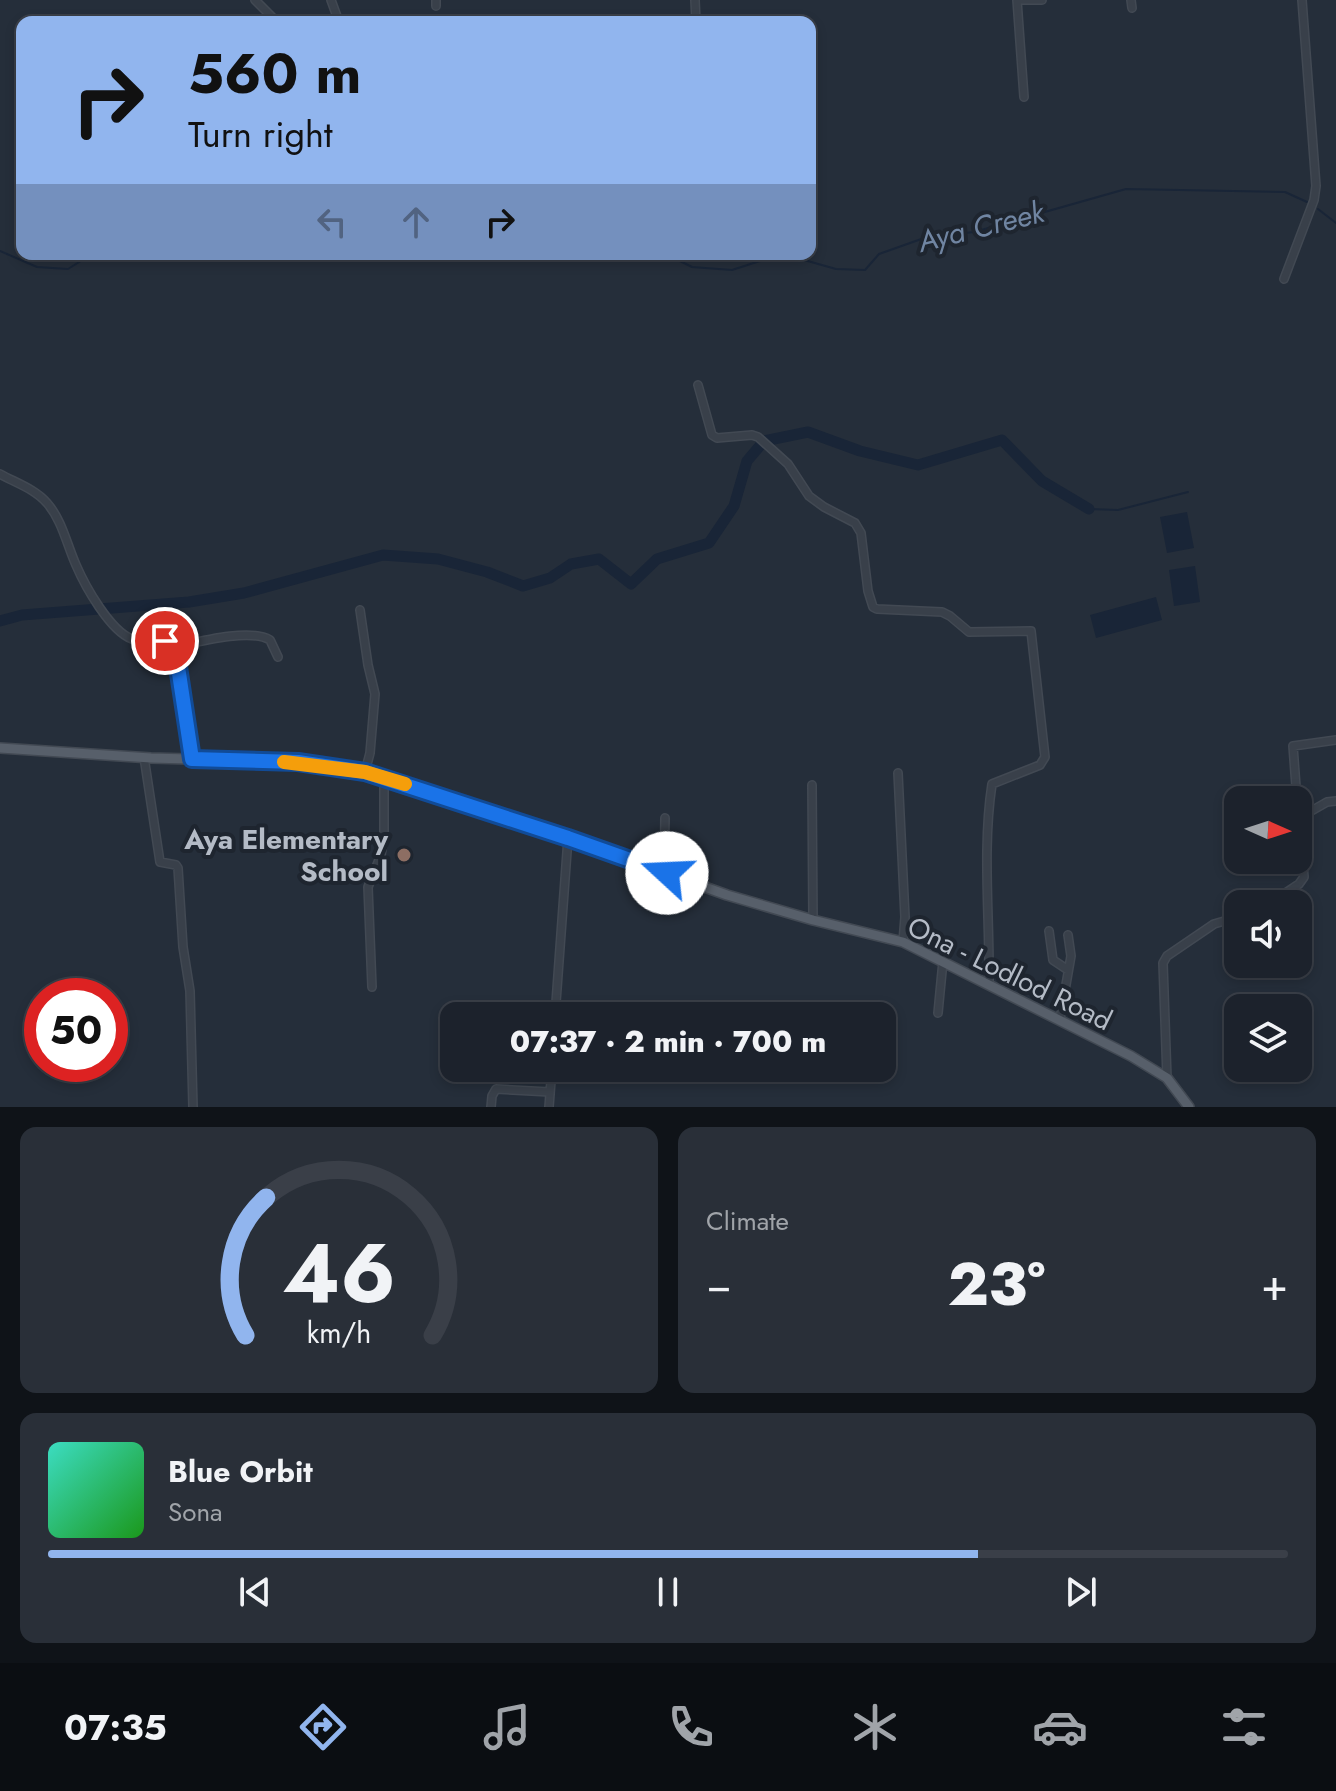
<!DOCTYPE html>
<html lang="en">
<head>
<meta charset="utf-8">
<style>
	:root { --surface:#1c222c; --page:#292f38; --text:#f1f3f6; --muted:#a0a4a9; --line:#3a3f48; --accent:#91b5ee }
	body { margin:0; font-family:Jost,sans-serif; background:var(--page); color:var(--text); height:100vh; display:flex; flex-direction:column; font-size:30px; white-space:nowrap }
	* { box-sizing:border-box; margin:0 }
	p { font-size:26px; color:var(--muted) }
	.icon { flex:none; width:44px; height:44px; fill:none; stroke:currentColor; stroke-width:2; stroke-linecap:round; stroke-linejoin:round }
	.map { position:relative; height:1107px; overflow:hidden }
	.side { display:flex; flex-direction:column; gap:20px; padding:20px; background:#0f1318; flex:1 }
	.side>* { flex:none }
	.top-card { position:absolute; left:16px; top:16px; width:800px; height:244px; border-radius:16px; box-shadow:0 4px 12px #0003,0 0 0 2px var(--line); background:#91b5ee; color:#111; overflow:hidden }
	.needle { width:52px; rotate:93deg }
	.controls { position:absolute; left:1224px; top:786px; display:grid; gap:16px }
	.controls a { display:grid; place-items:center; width:88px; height:88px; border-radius:16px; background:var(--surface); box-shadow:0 4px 12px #0003,0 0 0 2px var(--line); font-size:40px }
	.speed { position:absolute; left:24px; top:978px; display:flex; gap:16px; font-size:40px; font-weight:700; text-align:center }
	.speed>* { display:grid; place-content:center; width:104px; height:104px; border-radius:50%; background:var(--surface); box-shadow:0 4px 12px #0003,0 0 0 2px var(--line); line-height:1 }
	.speed .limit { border:12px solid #d22; background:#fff; color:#111 }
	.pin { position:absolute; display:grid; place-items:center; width:68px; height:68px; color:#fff; margin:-34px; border:4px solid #fff; border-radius:50%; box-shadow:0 2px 8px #0007 }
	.me { position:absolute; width:88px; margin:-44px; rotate:290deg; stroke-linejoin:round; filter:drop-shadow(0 0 6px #0008) }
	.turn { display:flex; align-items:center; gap:28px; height:168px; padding:0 40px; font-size:36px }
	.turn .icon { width:104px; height:104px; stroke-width:2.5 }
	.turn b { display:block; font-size:56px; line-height:68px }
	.lanes { display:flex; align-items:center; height:76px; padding:0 40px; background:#0003; justify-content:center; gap:40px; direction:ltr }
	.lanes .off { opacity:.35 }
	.big { font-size:60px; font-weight:800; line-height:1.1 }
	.side .tile { flex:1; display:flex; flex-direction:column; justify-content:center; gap:12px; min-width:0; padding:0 28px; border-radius:16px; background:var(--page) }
	.side .dial { align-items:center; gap:0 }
	.dial svg { height:208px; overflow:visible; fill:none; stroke:var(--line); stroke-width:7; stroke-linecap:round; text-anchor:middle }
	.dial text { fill:var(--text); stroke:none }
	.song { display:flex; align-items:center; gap:24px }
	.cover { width:96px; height:96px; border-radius:12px; background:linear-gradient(135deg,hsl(170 70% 55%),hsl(120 70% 35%)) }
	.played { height:8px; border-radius:4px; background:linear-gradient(90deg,var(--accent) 75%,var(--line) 75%) }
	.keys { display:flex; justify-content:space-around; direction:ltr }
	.heat { display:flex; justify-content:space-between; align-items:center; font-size:44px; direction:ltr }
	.side .tiles { flex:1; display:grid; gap:20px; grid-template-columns:1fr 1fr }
	.tile:last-child { grid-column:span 2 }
	.trip { position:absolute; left:440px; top:1002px; width:456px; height:80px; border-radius:16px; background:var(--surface); box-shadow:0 4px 12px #0003,0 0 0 2px var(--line); font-weight:800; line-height:80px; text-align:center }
	.dock { display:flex; height:128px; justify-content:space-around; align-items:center; background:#0b0e12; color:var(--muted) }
	.dock .icon { width:56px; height:56px }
	.dock .current { color:var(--accent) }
	.dock b { font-size:36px; color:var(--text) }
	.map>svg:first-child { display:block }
</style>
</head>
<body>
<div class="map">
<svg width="1336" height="1107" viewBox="0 0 1336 1107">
	<rect width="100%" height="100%" fill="#252e3a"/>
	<path fill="#192537" d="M1187 512 1194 548 1167 553 1160 517Z
		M1195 566 1200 602 1174 606 1169 570Z
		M1156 597 1162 620 1096 638 1090 615Z"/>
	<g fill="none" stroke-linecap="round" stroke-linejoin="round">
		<path stroke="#192537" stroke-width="2" d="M1318 209 1336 223
			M0 251 37 267 68 269 92 254
			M666 254 692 267 732 270 763 260 797 258 836 269 865 270 879 254 927 237 974 232 1126 189 1285 192 1307 202
			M1089 509 1118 510 1188 492"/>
		<path stroke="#192537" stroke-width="11" d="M0 621 22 615 189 602 244 593 383 555 438 559 487 572 523 586 550 578 571 564 599 559 631 584 657 559 709 543 734 506 747 461 764 441 808 432 860 451 918 465 1002 440 1042 481 1089 509"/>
		<defs>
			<path id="minor" d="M255 0 277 22
				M331 0 339 22
				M436 0V6
				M695 0 696 22
				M1017 0 1024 97
				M1017 0H1042
				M1131 0 1132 8
				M1284 279 1314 200 1316 186 1302 0
				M698 385 712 435 717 438 752 435 758 437 788 464 809 496 824 507 855 523 861 533 868 591 873 607 877 609 942 612 950 616 969 632 1031 631 1045 757 1040 765 992 784C982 850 990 917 989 983
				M0 474C16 483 35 489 47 503 62 520 67 545 76 565 85 586 110 631 132 639 143 643 158 640 169 641L173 644 192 759
				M360 610 368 665 375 694 370 753 365 772
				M175 647C198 642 250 628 270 640L278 657
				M144 757 160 862 176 865 178 868 183 947 190 991 193 1107
				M898 773 905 917 903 942
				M812 785 813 920
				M1297 800 1293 746 1336 740
				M1299 818 1327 802 1336 801
				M664 872 665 818
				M1269 904 1299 884 1304 877 1298 807
				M1049 931 1053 960 1068 970
				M372 987 368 887 381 855 384 837V777
				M938 1013 943 961
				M555 1016 568 838
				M1060 1019 1071 956 1068 935
				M1167 1078 1163 963 1167 956 1214 924 1238 917
				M491 1107 492 1096 496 1089 550 1092
				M549 1107 552 1068"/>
			<path id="major" d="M0 748 151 758 298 762 384 777 568 838 727 895 813 920 903 942 1131 1056 1167 1078 1189 1107"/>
		</defs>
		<use href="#minor" stroke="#424953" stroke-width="10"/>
		<use href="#major" stroke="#424953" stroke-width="12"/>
		<use href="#minor" stroke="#39404a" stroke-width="7"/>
		<use href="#major" stroke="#575f6a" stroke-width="9"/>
	</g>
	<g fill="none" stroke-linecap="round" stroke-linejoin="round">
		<defs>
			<path id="route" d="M165 641 171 642 175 647 192 759 298 762 365 772 568 838 667 873"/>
		</defs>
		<use href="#route" stroke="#114b97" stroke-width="20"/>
		<use href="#route" stroke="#1a73e8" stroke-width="14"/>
		<path stroke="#f59e0b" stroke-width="14" d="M284 762 365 772 405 784"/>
	</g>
	<circle fill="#8d6e63" stroke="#1e252f" stroke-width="3" cx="404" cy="855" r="8"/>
	<g text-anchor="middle" stroke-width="8" stroke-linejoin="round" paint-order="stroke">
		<g font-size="28" font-weight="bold" fill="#b4bbc6" stroke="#1e252f" text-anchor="end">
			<text x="388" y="849">Aya Elementary<tspan x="388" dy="32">School</tspan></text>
		</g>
		<g font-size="28" fill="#b4bbc6" stroke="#1e252f">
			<text transform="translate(1010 973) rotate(26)" y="10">Ona - Lodlod Road</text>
		</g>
		<g font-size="30" font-style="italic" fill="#7085a2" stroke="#1e252f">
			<text transform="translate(981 227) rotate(-14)" y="10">Aya Creek</text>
		</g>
	</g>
</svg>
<div class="controls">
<a><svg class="needle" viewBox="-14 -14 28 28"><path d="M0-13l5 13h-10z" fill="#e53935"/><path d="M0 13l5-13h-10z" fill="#a0a4a9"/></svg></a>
<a><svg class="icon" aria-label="sound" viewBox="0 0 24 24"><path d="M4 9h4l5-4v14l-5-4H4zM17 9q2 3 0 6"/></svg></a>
<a><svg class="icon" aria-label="layers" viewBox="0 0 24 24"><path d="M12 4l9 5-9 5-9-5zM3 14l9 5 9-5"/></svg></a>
</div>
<div class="speed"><div class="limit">50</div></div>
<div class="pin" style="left:165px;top:641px;background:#d93025"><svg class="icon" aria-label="arrive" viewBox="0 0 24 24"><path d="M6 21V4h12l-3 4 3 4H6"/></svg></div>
<svg class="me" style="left:667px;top:873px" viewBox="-20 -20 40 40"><circle r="19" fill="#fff"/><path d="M0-13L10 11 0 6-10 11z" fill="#1a73e8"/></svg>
<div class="trip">07:37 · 2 min · 700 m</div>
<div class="top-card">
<div class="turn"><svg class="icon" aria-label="right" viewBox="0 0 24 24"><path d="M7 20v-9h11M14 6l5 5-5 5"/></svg><div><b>560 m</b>Turn right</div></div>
<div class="lanes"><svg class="icon off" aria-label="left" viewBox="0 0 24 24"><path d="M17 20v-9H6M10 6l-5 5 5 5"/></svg><svg class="icon off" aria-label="ahead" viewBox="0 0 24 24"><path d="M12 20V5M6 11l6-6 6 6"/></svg><svg class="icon" aria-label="right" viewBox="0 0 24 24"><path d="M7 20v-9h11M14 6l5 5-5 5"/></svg></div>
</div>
</div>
<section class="side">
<div class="tiles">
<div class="tile dial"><svg viewBox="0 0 100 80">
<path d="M14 69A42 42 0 1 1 86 69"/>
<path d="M14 69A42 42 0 0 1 22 16" stroke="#91b5ee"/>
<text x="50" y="56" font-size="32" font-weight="700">46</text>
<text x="50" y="72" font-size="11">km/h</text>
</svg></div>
<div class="tile"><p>Climate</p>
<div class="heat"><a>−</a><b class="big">23°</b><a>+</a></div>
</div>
<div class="tile">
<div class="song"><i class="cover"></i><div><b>Blue Orbit</b><p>Sona</p></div></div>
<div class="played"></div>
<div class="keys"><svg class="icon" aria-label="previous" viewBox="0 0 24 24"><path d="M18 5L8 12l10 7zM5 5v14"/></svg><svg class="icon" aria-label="pause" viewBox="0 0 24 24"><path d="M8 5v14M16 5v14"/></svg><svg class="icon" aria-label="next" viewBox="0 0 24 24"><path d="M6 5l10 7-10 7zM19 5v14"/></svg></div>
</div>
</div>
</section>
<nav class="dock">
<b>07:35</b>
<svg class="icon current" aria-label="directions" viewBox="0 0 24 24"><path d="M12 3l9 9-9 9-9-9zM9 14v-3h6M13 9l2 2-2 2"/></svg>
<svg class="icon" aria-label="music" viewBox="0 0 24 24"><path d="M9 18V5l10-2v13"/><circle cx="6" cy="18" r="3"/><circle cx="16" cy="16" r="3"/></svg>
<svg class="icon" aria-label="phone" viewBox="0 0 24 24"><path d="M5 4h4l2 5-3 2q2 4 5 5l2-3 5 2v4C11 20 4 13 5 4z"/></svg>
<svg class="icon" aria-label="climate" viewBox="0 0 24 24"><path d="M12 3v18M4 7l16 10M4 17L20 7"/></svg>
<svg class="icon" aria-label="car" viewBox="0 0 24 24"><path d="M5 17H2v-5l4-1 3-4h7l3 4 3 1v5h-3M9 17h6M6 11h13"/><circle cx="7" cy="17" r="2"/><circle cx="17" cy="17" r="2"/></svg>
<svg class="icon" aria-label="filters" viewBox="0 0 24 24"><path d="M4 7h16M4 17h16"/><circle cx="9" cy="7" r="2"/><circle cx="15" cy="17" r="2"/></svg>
</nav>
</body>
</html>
